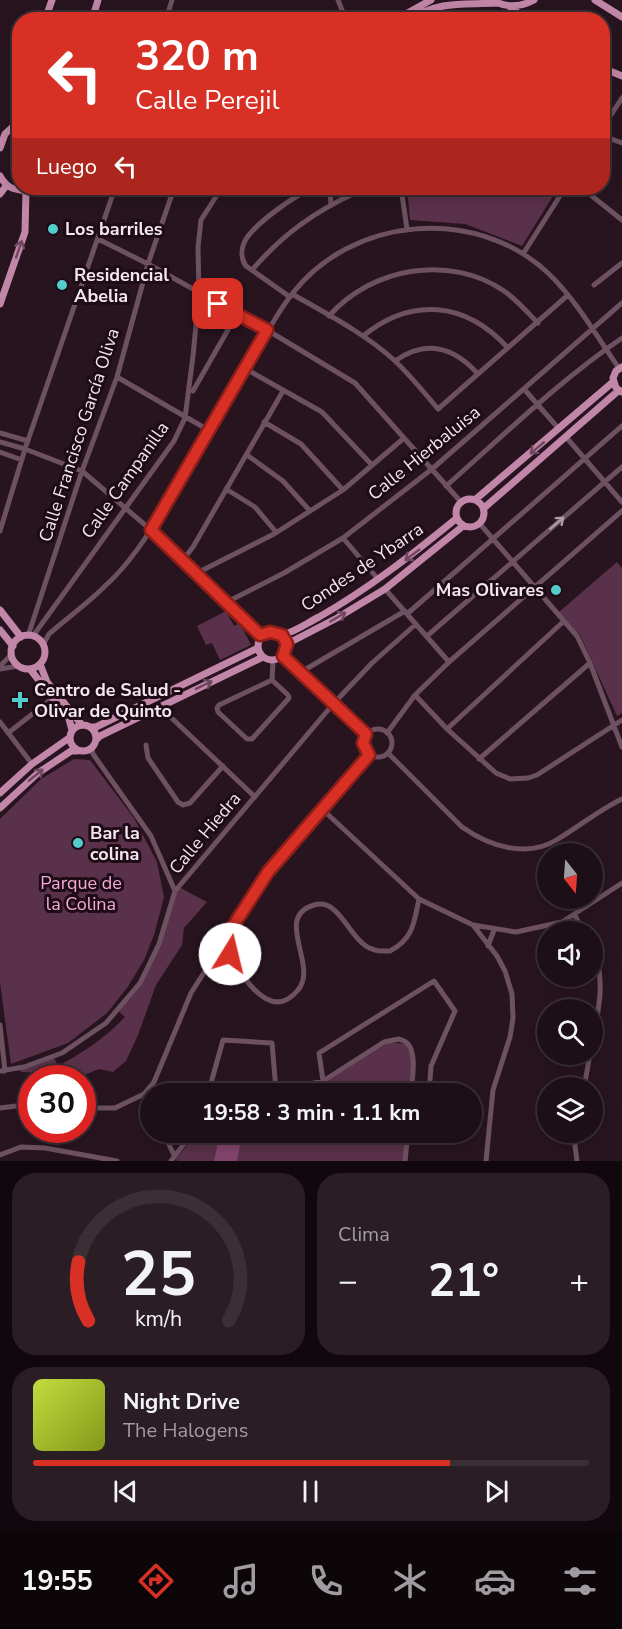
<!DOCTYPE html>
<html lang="es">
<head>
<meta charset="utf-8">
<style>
	:root { --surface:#1d0f17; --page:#2a1d24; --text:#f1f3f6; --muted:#a09ca1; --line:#3b2f36; --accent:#d93025 }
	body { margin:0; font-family:"Nunito Sans",sans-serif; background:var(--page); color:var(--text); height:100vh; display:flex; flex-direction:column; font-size:22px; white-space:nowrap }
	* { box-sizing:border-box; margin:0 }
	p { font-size:20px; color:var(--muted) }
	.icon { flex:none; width:33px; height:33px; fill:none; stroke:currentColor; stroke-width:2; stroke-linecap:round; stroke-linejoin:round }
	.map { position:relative; height:1161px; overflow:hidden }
	.panel { display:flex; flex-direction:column; gap:12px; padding:12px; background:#10080d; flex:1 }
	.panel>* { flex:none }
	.hud { position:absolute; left:12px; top:12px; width:598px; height:183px; border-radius:24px; box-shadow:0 3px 15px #0003,0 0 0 2px var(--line); background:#d93025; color:#fff; overflow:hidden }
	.needle { width:39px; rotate:163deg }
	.fabs { position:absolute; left:537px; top:843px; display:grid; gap:12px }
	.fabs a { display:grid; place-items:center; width:66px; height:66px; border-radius:50%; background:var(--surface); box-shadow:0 3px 15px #0003,0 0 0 2px var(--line); font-size:30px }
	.speed { position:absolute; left:18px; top:1065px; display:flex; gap:12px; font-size:30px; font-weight:700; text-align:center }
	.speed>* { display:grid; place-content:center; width:78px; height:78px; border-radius:50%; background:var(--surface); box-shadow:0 3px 15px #0003,0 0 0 2px var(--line); line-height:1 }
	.speed .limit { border:9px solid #d22; background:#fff; color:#111 }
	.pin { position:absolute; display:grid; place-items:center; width:51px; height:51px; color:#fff; margin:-26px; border-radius:12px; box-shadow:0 3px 9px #0006 }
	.me { position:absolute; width:66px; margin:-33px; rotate:9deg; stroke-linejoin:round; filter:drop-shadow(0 0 4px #0008) }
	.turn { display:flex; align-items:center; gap:21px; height:126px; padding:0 24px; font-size:27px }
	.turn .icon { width:78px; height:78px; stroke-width:2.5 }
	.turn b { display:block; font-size:42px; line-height:51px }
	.then { display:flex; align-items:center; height:57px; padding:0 24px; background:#0003; gap:12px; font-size:22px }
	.big { font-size:45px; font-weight:700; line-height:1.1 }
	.panel .tile { flex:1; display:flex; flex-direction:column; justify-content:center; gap:9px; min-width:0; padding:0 21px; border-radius:24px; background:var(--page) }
	.panel .dial { align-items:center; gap:0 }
	.dial svg { height:156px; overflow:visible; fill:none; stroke:var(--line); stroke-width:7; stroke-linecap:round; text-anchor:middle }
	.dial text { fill:var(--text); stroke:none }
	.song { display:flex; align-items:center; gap:18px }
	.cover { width:72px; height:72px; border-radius:9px; background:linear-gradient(135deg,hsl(70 70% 55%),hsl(70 70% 35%)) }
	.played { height:6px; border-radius:3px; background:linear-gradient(90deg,var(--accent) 75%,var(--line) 75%) }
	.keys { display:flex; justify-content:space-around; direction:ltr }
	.heat { display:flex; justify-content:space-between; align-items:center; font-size:33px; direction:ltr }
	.panel .tiles { flex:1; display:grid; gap:12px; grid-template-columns:1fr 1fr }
	.tile:last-child { grid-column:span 2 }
	.trip { position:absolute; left:140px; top:1083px; width:342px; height:60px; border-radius:30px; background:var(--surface); box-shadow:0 3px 15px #0003,0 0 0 2px var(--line); font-weight:700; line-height:60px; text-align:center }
	.menu { display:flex; height:96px; justify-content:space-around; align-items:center; background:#0c0609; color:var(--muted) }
	.menu .icon { width:42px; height:42px }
	.menu .on { color:var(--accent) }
	.menu b { font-size:27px; color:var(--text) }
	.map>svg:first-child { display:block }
</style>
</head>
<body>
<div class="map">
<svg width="622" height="1161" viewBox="0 0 622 1161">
	<rect width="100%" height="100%" fill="#27141f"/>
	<path fill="#5a314a" d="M407 188H558L522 246 465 224 410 220Z
		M617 562 622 568V713L617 716 580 635 559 612Z
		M226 611 234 626 240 623 251 645 220 660 212 643 206 645 197 626Z
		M74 759 90 760 134 818 157 862 164 897 154 935 144 960 127 988 107 1013 68 1043 11 1064 0 982V819L41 779Z
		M179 887 207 902 184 928 182 945 156 985 138 1035 126 1061 113 1072 99 1069 84 1075 21 1072 18 1068 53 1056 58 1066C83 1053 105 1038 125 1017L117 1010 140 983 159 944 175 891Z
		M384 1042 408 1044 411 1050V1093L279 1094 323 1081Z
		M197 1133H407L403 1161H177L176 1159Z"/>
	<path fill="#83446b" d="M220 1133H242L237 1161H214Z"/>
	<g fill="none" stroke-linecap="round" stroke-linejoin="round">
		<path stroke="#6d5161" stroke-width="5" d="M338 0 346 20
			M166 20 172 0
			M603 127 622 98
			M603 136 622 143
			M326 188 330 192 331 204
			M401 188 407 229
			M582 188 622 220
			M98 239 148 264 267 330 355 383 461 502
			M523 254 565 188
			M252 270C283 234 314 212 357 192L356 188
			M594 285 622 263
			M292 294C327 314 364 333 394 360 410 375 424 392 438 409L568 295
			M290 297 246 266C241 259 241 250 244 243 251 226 298 192 316 188
			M329 316C372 267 450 254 504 291 517 300 527 312 538 323
			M363 336C412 296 466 302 508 348
			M395 361C426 339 454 347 478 374
			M246 369 322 412 372 465
			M117 377 210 431
			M524 389 559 429
			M193 391 237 314
			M264 422 301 444 343 490
			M0 433 28 441
			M566 437 622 502
			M0 442 25 449 82 471 151 530 260 635H263
			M0 452 22 460
			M247 455 283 481 310 511
			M446 486C503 436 560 380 622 338
			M226 489 255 507 276 532
			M480 524 577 636 590 663 622 747
			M0 531 25 449 115 188
			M343 538 378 579
			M182 561 193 547 283 391
			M195 574 274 534 343 490 404 438
			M385 589 449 662
			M227 602 284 573 343 538 432 469 622 303
			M407 614 622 426
			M28 636 82 471 117 377 148 264 171 197 177 188
			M33 636 174 441 185 418 193 356 199 294 198 247 201 220 219 192 225 188
			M427 636 622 467
			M43 645 49 634C67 618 87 604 104 587 122 571 137 551 150 531 185 481 214 425 245 372 260 346 273 318 292 294 352 216 477 205 549 274 577 301 597 337 619 368
			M283 656 367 734
			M0 666 11 655
			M0 669 18 666
			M301 672 405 611
			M272 680 219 705 217 708 218 712 247 739H252L289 698 288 695 272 680 273 661
			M415 695 449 662 622 511
			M160 707 255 797
			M0 722 32 764
			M364 743a14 14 0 1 1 28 0a14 14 0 1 1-28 0Z
			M447 729 564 621
			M8 733 53 698
			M387 733 415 695 447 729 496 773 510 779 528 778 537 775 622 720
			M146 745 148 758 178 802 183 805 190 803 223 766
			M92 749 93 754 151 836 175 891
			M388 753 462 827C489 846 527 859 558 839 580 826 599 810 622 799
			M479 759 590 663
			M322 809 419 899 473 925 497 956 505 971 512 994 513 1018 510 1037 493 1090 486 1161
			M575 915 583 932
			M473 925 516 932 562 922 622 883
			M228 935C229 940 228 947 230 953 232 959 237 967 241 973 254 992 276 1017 298 990 319 966 273 917 314 905 340 897 349 941 372 949 378 952 384 951 390 951 413 939 414 923 419 899
			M488 946 494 930
			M592 949C607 976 598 1014 592 1043
			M0 1025 5 1071
			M0 1071 24 1067 62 1053 106 1023 140 983 159 944 175 891 334 703 372 663 416 624
			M323 1081 319 1053 434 981 455 1011 431 1066 429 1094
			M584 1088 590 1054
			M144 1094 150 1106
			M208 1094 223 1040 272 1043 276 1090
			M265 1094 323 1081 384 1042 399 1039C402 1040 406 1041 408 1044 417 1054 412 1081 411 1094
			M0 1108 32 1104
			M82 1108H115L144 1094 154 1082 191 993 268 872 369 755
			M163 1132 174 1155
			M576 1132 575 1146 577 1161
			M0 1155 21 1147 45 1148 117 1161
			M171 1161 193 1132
			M405 1161 408 1132"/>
		<path stroke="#c186a8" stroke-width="7" d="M595 0 622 17
			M496 2C509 8 521 7 534 0
			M509 6 527 20
			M45 20 52 0
			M92 20 98 0
			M395 20 431 0
			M407 20C444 0 459 5 498 3
			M603 68 622 76
			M0 148 5 134 20 120
			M0 176C7 188 12 189 26 191L30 188
			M0 194 6 186
			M0 304 25 232 26 191
			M622 367 616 371 613 378 616 388 622 392
			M456 513a14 14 0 1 1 28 0a14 14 0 1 1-28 0Z
			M476 499 613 382
			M484 508 618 391
			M0 610 21 637
			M0 630 13 646
			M258 646a14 14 0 1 1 28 0a14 14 0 1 1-28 0Z
			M282 635C295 632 307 623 319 617 368 589 413 554 457 518
			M11 652a17 17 0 1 1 34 0a17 17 0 1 1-34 0Z
			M287 644 337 618 385 589 463 526
			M40 664 47 682 82 725
			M30 669 69 719 72 730
			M70 738a13 13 0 1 1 26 0a13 13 0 1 1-26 0Z
			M90 727H96L258 648
			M96 740 100 736 263 657
			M0 793 32 764 69 738
			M0 808 38 773 71 751H77"/>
	</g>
	<defs><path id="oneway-shaft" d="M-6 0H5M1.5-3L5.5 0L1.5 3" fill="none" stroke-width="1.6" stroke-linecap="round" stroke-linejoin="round" transform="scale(1.5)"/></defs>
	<g stroke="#6f485f">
		<use href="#oneway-shaft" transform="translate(19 249) rotate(-71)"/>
		<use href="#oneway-shaft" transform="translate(537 448) rotate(140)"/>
		<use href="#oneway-shaft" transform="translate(412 555) rotate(143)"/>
		<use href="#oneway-shaft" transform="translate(338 617) rotate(-30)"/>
		<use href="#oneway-shaft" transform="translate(204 685) rotate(-26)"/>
		<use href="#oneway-shaft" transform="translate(36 775) rotate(-39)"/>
	</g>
	<use stroke="#b09ca8" href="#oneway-shaft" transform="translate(557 523) rotate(-41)"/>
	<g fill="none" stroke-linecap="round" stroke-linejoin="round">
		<defs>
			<path id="route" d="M218 304 267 330 151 530 260 635 270 632 282 635 287 644 283 656 366 734 363 743 369 755 268 872 228 934 230 954"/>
		</defs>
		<use href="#route" stroke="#8d1f18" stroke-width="15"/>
		<use href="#route" stroke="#d93025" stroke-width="10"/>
	</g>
	<g fill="#52cdcb" stroke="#1d0b16" stroke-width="2">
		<circle cx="53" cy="229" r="6"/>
		<circle cx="62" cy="285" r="6"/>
		<circle cx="556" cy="590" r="6"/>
		<path d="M17 691h6v6h6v6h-6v6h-6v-6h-6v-6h6z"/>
		<circle cx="78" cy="843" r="6"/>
	</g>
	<g text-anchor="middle" stroke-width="6" stroke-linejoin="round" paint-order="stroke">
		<g font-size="18" font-weight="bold" fill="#f4e6ee" stroke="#1d0b16" text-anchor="start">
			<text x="65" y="235">Los barriles</text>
			<text x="74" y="281">Residencial<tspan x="74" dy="21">Abelia</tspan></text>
			<text x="544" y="596" text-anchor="end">Mas Olivares</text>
			<text x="34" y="696">Centro de Salud -<tspan x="34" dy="21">Olivar de Quinto</tspan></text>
			<text x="90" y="839">Bar la<tspan x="90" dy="21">colina</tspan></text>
		</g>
		<g font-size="18" fill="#f4e6ee" stroke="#1d0b16">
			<text transform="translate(79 435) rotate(-72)" y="6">Calle Francisco García Oliva</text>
			<text transform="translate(424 453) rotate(-39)" y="6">Calle Hierbaluisa</text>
			<text transform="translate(125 480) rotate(-55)" y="6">Calle Campanilla</text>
			<text transform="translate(362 567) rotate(-34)" y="6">Condes de Ybarra</text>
			<text transform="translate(205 833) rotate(-50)" y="6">Calle Hiedra</text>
		</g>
		<g font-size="18" fill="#f6abd6" stroke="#1d0b16">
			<text x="81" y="889">Parque de<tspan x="81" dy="21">la Colina</tspan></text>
		</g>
	</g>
</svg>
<div class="fabs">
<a><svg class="needle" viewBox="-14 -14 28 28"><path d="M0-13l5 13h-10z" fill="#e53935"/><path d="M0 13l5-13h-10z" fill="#a09ca1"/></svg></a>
<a><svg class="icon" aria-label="sound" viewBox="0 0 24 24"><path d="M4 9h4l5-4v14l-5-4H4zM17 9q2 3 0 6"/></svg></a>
<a><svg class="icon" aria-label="search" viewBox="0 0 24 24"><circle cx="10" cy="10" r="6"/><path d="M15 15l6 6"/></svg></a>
<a><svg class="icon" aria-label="layers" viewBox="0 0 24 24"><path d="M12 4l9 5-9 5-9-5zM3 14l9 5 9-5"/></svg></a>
</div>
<div class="speed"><div class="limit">30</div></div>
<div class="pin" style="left:218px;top:304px;background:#d93025"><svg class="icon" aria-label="arrive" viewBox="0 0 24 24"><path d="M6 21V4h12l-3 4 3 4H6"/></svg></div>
<svg class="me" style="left:230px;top:954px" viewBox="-20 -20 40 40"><circle r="19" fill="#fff"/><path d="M0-13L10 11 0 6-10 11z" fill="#d93025"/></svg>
<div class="trip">19:58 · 3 min · 1.1 km</div>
<div class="hud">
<div class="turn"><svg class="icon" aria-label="left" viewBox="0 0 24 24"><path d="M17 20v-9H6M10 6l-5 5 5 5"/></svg><div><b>320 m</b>Calle Perejil</div></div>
<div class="then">Luego<svg class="icon" aria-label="left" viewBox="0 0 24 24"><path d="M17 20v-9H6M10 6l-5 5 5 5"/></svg></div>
</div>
</div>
<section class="panel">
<div class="tiles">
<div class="tile dial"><svg viewBox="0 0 100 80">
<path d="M14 69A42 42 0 1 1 86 69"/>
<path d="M14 69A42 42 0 0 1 9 39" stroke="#d93025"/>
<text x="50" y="56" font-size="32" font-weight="700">25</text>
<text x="50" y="72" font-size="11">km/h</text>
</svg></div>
<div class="tile"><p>Clima</p>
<div class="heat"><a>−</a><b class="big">21°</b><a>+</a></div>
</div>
<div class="tile">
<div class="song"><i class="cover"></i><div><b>Night Drive</b><p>The Halogens</p></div></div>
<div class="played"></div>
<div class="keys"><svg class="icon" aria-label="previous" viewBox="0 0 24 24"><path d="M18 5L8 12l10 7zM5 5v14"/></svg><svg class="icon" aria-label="pause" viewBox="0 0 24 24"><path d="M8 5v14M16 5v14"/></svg><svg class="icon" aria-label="next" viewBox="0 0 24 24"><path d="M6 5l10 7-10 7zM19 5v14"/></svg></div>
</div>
</div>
</section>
<nav class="menu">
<b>19:55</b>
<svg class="icon on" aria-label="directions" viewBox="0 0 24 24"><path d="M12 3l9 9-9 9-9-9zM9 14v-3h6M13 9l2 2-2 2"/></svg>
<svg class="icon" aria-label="music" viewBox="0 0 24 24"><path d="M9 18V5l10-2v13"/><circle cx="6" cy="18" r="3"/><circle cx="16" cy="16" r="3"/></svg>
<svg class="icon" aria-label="phone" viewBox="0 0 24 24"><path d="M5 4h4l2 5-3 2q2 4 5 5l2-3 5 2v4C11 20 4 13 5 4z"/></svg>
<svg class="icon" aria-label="climate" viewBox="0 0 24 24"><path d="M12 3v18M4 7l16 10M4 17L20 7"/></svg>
<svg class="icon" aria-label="car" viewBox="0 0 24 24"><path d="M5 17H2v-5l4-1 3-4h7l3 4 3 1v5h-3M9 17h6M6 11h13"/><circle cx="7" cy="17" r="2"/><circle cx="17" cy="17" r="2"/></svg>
<svg class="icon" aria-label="filters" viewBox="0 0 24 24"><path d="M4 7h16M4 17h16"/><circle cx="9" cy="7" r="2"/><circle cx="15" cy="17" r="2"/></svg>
</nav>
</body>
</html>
